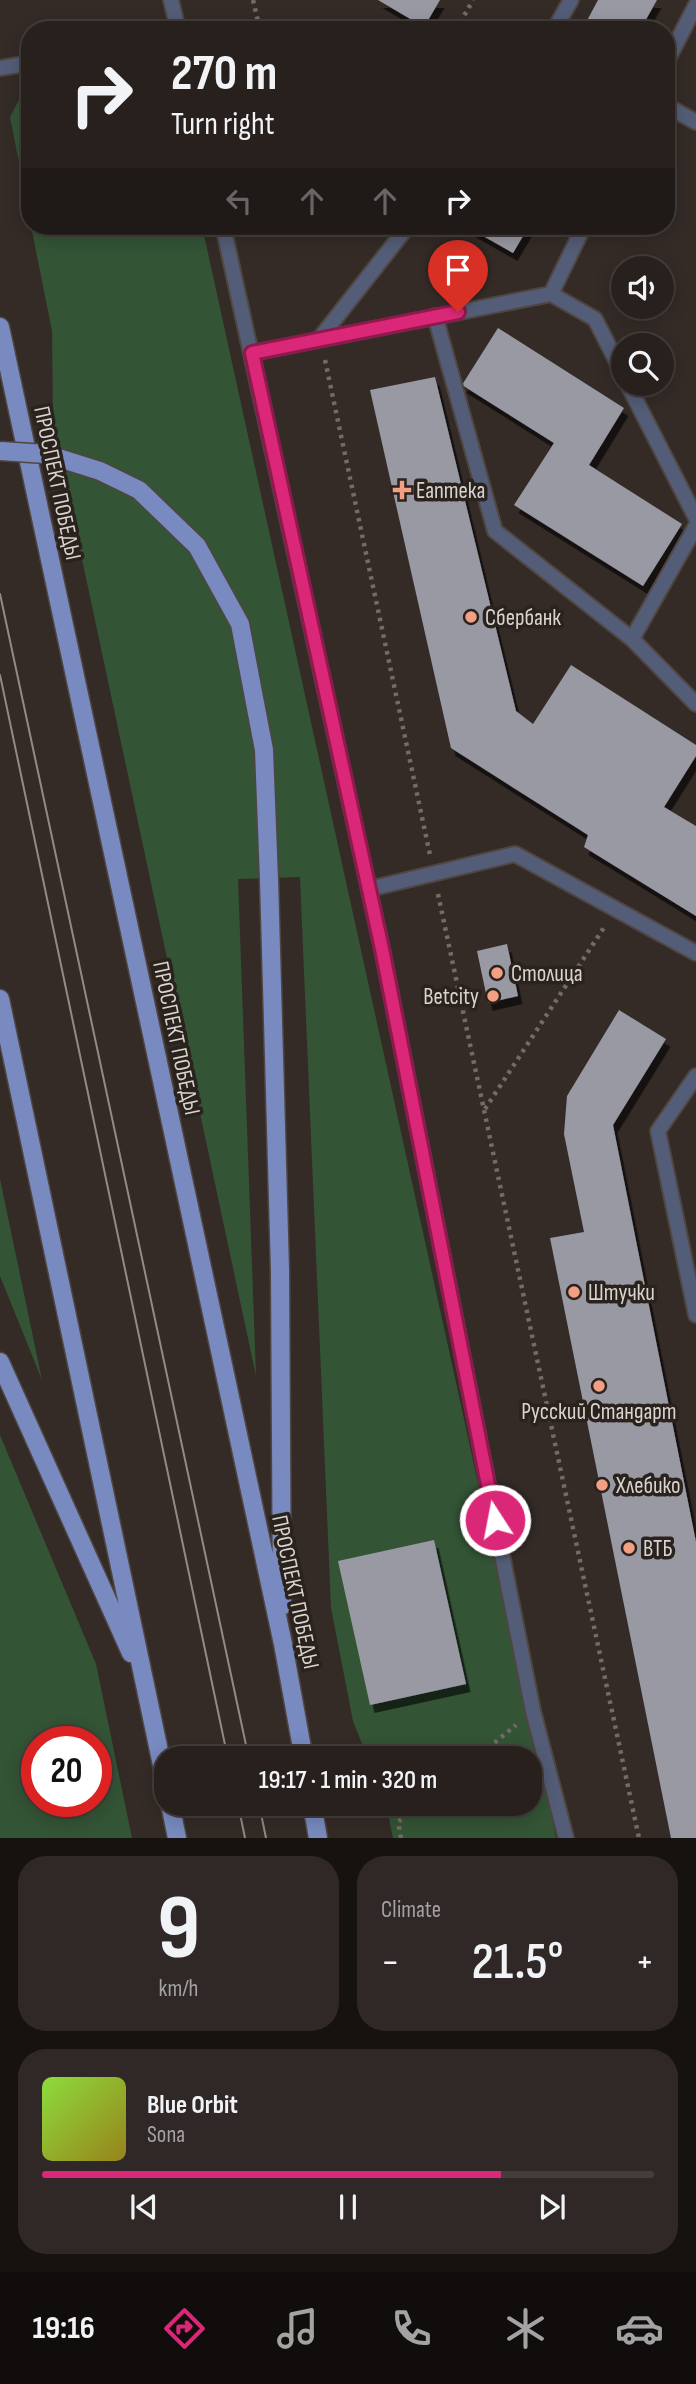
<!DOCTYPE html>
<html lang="en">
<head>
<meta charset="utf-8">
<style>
	:root { --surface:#27201d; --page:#2f2826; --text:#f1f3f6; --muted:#a4a3a4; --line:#433e3b; --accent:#db2777 }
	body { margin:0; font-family:"Sofia Sans Condensed",sans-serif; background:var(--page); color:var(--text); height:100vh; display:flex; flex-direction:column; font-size:26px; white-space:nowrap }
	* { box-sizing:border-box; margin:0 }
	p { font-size:23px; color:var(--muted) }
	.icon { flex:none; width:38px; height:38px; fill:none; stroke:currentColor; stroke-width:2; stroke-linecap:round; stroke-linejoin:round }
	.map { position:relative; height:1838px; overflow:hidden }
	.details { display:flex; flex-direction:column; gap:18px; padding:18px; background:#151210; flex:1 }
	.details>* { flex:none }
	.hud { position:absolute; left:21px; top:21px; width:654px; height:214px; border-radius:28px; box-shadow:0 4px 18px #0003,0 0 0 2px var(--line); background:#27201d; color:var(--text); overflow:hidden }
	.fabs { position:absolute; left:611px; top:256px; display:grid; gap:14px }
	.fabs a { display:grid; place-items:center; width:63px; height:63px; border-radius:50%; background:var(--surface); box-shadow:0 4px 18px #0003,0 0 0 2px var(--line); font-size:35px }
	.speed { position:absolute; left:21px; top:1726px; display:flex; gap:14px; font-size:35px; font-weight:700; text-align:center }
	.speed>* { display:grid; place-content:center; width:91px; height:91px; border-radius:50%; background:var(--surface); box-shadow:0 4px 18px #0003,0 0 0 2px var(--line); line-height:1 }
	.speed .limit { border:10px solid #d22; background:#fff; color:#111 }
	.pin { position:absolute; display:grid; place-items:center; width:60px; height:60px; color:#fff; margin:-72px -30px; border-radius:50% 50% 50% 0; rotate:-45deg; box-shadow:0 0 7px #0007 }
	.pin .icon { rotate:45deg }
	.me { position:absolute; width:77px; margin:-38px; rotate:349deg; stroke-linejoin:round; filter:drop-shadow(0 0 5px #0008) }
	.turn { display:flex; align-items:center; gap:24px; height:147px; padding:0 35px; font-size:32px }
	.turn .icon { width:91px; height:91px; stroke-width:2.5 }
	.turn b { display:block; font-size:49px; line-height:60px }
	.lanes { display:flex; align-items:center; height:66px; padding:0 35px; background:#0003; justify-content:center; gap:35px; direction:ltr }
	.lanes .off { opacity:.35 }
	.big { font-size:52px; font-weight:600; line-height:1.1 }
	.details .tile { flex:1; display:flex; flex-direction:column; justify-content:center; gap:10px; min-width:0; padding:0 24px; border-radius:28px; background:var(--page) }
	.details .dial { align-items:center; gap:0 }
	.dial b { font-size:91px; line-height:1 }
	.song { display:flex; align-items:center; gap:21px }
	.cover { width:84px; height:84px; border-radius:10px; background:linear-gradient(135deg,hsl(90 70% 55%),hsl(50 70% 35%)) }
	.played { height:7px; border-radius:4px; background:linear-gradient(90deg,var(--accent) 75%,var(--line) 75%) }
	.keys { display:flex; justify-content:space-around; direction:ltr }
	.heat { display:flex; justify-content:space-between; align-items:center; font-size:38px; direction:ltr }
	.details .tiles { flex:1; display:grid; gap:18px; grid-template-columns:1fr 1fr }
	.tile:last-child { grid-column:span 2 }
	.trip { position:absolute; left:154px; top:1746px; width:388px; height:70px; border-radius:28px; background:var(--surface); box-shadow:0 4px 18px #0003,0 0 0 2px var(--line); font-weight:600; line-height:70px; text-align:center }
	.tabs { display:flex; height:112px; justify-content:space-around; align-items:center; background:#100d0c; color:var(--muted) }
	.tabs .icon { width:49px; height:49px }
	.tabs .selected { color:var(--accent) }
	.tabs b { font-size:32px; color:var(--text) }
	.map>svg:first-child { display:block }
</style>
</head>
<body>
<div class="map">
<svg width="696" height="1838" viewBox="0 0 696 1838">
	<defs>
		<filter id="shadow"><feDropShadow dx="4.5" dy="8" stdDeviation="0" flood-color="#0009"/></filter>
	</defs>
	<rect width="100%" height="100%" fill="#342b27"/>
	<path fill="#345436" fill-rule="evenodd" d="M27 85H30V218L10 117Z
		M31 226H202L556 1838H393L386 1804H530V1759H368L353 1721 331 1608 300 877 238 879 256 1376 53 423 52 331Z
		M0 1179 42 1380 0 1276Z
		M0 1435 96 1664 132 1838H0ZM37 1741H96V1801H37Z"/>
	<path fill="#9999a4" filter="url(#shadow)" d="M378 0H440L424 27Z
		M598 0H657L640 30H582Z
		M470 226H529L513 253 469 228Z
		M498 328 624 408 589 465 682 524 643 586 514 505 554 443 462 385Z
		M435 377 516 711 533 724 571 665 696 745V756L664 807 696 826V916L584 847 588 835 451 748 370 390Z
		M507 944 518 996 488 1003 477 951Z
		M619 1010 666 1039 613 1125 696 1542V1838H671L550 1238 584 1232 564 1134 567 1096Z
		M434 1540 466 1684 370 1705 338 1561Z"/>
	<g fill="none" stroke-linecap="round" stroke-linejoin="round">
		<defs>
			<path id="lane" d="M171 0 178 30
				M554 30 571 0
				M667 61 696 5
				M0 68 30 63
				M667 106 696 122
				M223 226 382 949 533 1711 566 1838
				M551 294 584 226
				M435 316 495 531 632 639
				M320 338 408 226
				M252 353 551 294 595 319 623 374
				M627 383 696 518
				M696 526 632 639 696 704
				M369 889 515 854 696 953
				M696 1076 658 1131 696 1315"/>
			<path id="primary" d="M0 327 283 1644 304 1759
				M269 879 280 1270 282 1606
				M0 999 166 1784
				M0 1362 131 1653
				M170 1804 177 1838
				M312 1804 318 1838"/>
		</defs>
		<use href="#lane" stroke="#4f4642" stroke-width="18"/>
		<use href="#primary" stroke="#4f4642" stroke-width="21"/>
		<path stroke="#736b67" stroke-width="4.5" stroke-dasharray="3.5 5" stroke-linecap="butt" d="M253 0 260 30
			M456 30 473 0
			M364 226 376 237
			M325 360 430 855
			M438 894 639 1838
			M485 1109 605 926
			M475 1759 516 1725
			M401 1838 398 1822 419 1804"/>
		<use href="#lane" stroke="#545d77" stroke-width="14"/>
		<use href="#primary" stroke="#788abf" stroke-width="18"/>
		<path stroke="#918a86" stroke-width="2" d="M0 594 249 1759
			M0 675 228 1759
			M238 1804 245 1838
			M259 1804 266 1838"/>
		<defs>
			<path id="primary-bridge" d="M0 451 46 454 100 471 139 490 197 546 240 624 264 750 269 879"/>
		</defs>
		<use href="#primary-bridge" stroke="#4f4642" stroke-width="21" stroke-linecap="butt"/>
		<use href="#primary-bridge" stroke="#788abf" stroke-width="18"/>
	</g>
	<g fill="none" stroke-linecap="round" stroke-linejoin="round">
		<defs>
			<path id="route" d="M458 312 252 353 382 949 495 1520"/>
		</defs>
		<use href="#route" stroke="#8e194d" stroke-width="18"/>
		<use href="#route" stroke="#db2777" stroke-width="12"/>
	</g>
	<g fill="#f39f83" stroke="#2a221d" stroke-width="2.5">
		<path d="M398.5 479.5h7v7h7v7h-7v7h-7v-7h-7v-7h7z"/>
		<circle cx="471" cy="617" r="7"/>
		<circle cx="497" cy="973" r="7"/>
		<circle cx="493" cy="996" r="7"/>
		<circle cx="574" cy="1292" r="7"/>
		<circle cx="599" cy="1386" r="7"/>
		<circle cx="602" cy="1485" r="7"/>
		<circle cx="629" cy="1548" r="7"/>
	</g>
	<g text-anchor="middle" stroke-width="7" stroke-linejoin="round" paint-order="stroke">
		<g font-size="23" fill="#dad4d1" stroke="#2a221d">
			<text transform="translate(58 483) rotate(78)" y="8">ПРОСПЕКТ ПОБЕДЫ</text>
			<text transform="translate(177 1038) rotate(78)" y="8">ПРОСПЕКТ ПОБЕДЫ</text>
			<text transform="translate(296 1592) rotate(78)" y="8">ПРОСПЕКТ ПОБЕДЫ</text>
		</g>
		<g font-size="23" fill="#dad4d1" stroke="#2a221d" text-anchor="start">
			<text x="416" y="498">Еаптека</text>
			<text x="485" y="625">Сбербанк</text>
			<text x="511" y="981">Столица</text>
			<text x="479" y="1004" text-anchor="end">Betcity</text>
			<text x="588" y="1300">Штучки</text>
			<text x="599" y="1419" text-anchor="middle">Русский Стандарт</text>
			<text x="616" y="1493">Хлебико</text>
			<text x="643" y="1556">ВТБ</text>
		</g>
	</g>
</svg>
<div class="fabs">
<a><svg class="icon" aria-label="sound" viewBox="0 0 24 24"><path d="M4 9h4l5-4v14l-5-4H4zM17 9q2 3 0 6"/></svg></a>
<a><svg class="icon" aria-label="search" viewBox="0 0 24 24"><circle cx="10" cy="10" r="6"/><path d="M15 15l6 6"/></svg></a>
</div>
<div class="speed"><div class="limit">20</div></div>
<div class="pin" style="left:458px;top:312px;background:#d93025"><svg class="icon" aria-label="arrive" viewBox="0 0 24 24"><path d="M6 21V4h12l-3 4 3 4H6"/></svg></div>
<svg class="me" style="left:495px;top:1520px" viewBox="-20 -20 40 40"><circle r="17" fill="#db2777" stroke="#fff" stroke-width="3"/><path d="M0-11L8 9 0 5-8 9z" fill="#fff"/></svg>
<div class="trip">19:17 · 1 min · 320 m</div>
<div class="hud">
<div class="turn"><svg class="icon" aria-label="right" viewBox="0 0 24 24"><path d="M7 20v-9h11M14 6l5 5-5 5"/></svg><div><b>270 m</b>Turn right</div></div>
<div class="lanes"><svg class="icon off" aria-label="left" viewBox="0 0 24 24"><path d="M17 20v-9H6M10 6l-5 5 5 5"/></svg><svg class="icon off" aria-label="ahead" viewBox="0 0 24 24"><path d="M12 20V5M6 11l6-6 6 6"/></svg><svg class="icon off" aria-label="ahead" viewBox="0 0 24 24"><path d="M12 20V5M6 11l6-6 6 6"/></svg><svg class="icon" aria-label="right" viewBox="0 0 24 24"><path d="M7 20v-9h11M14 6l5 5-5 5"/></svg></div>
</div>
</div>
<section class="details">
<div class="tiles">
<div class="tile dial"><b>9</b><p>km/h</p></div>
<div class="tile"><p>Climate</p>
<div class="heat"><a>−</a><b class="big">21.5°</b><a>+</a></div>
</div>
<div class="tile">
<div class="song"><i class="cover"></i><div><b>Blue Orbit</b><p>Sona</p></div></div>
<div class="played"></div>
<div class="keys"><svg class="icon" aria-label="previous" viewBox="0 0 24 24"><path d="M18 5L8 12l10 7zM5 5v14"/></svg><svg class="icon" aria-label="pause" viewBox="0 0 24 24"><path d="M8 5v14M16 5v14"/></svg><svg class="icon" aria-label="next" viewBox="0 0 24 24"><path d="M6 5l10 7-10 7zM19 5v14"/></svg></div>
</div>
</div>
</section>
<nav class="tabs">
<b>19:16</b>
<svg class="icon selected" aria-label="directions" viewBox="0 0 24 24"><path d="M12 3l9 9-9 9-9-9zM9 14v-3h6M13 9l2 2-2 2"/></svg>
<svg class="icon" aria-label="music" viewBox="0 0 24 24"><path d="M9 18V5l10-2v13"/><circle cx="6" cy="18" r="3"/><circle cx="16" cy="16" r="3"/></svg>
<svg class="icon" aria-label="phone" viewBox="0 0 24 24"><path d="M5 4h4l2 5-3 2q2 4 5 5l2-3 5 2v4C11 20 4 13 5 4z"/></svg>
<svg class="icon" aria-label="climate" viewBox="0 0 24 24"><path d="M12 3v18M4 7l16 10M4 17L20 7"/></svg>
<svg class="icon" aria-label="car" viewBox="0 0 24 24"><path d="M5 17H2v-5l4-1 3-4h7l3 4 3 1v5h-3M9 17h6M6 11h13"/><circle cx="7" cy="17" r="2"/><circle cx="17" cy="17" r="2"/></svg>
</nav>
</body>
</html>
